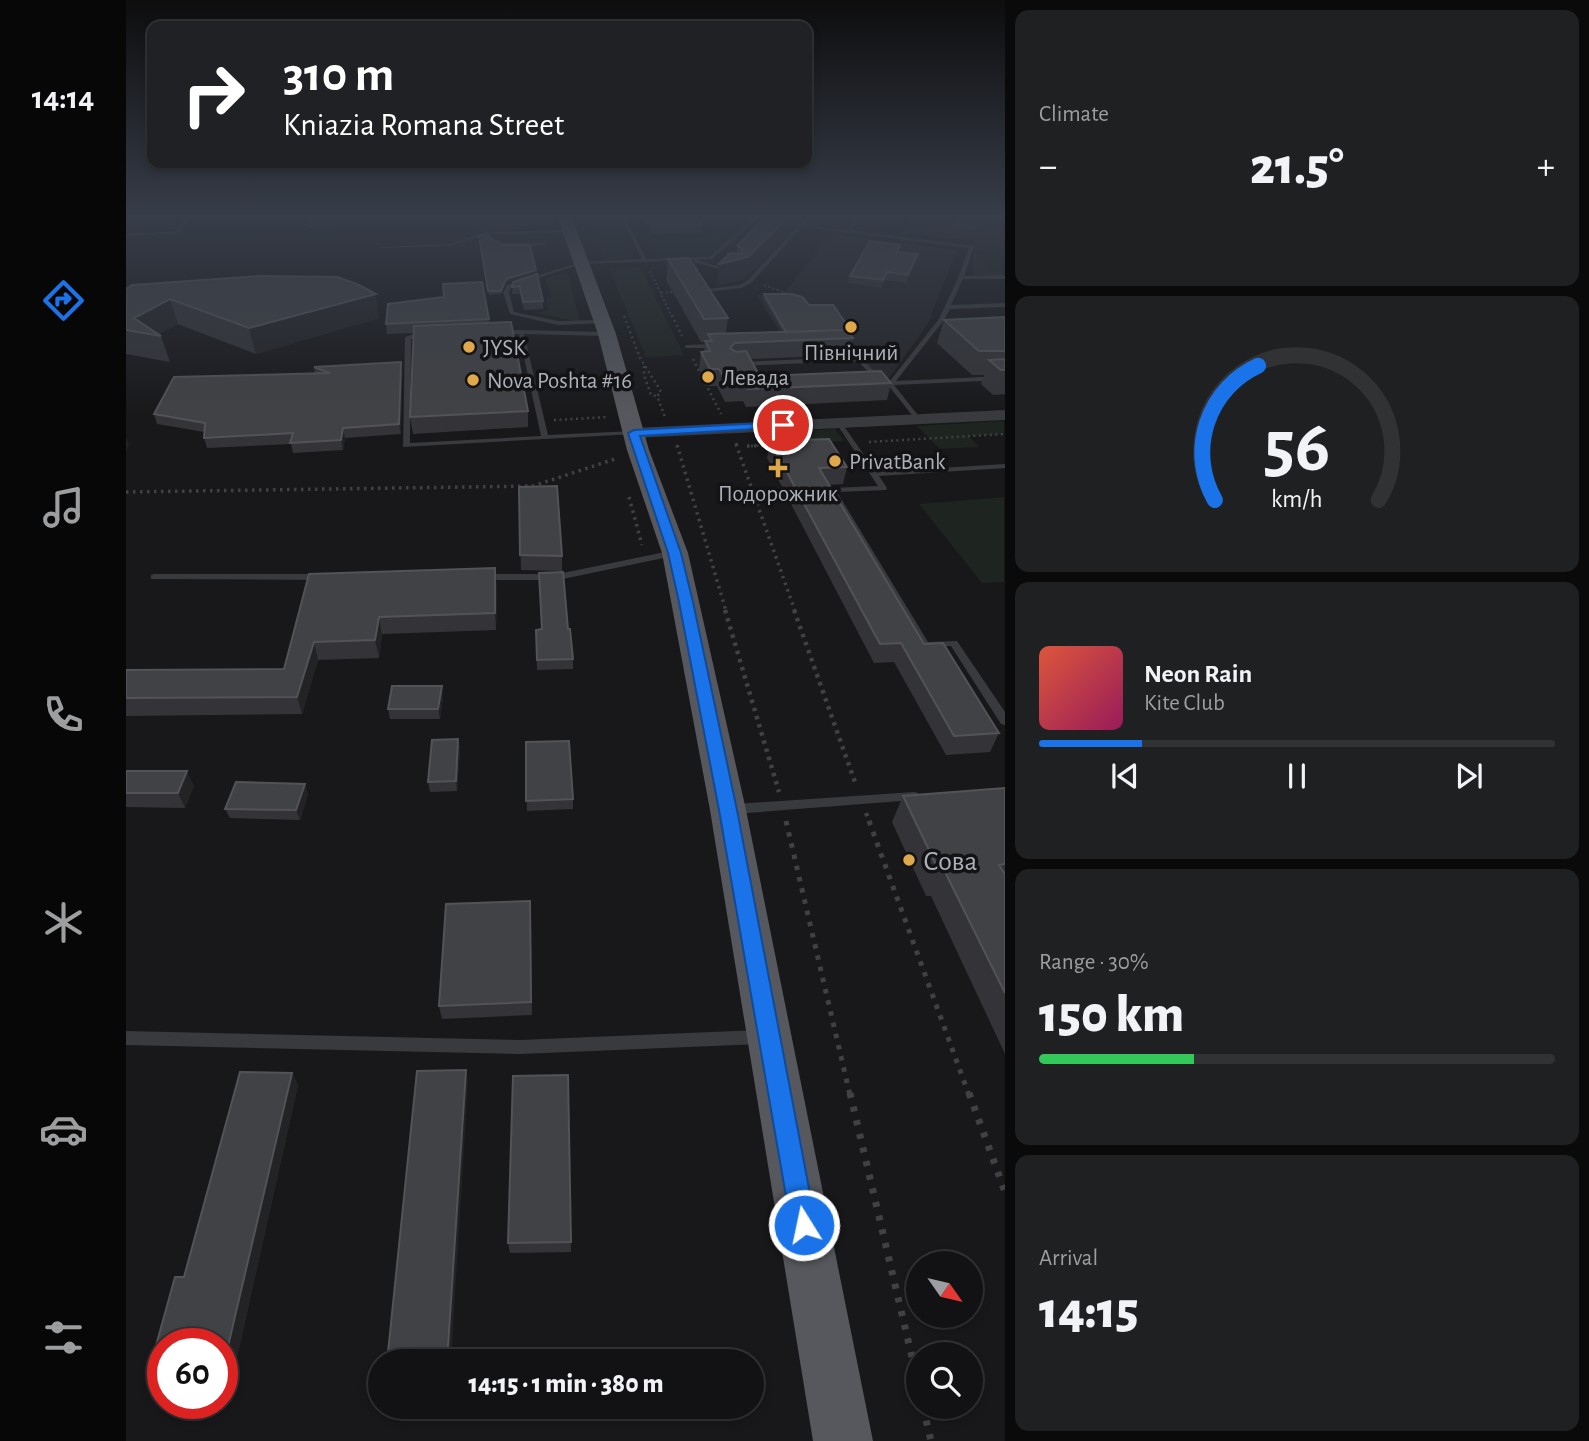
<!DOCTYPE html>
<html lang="en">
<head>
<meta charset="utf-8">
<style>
	:root { --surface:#121214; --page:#1f2022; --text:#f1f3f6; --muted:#9c9ea0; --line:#313234; --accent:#1a73e8 }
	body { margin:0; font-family:"Alegreya Sans",sans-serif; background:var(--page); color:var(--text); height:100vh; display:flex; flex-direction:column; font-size:26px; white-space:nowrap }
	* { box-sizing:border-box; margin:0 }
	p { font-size:23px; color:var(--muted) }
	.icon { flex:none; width:38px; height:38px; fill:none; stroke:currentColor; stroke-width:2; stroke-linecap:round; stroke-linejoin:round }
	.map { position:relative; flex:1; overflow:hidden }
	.drawer { display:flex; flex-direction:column; gap:10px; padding:10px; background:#0a0a0b; width:584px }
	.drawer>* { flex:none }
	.banner { position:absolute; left:21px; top:21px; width:665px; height:147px; border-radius:14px; box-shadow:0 4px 10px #0003,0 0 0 2px var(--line); background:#202124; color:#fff; overflow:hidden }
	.needle { width:46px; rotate:124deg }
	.fabs { position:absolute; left:780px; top:1251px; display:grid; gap:14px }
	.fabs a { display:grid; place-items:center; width:77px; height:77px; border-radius:50%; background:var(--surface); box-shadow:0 4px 10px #0003,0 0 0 2px var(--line); font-size:35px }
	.speed { position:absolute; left:21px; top:1328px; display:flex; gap:14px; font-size:35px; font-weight:700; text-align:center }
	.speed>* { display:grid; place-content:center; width:91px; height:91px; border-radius:50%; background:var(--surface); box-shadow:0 4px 10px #0003,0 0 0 2px var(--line); line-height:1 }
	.speed .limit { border:10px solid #d22; background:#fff; color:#111 }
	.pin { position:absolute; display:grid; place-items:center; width:60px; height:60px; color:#fff; margin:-30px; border:4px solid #fff; border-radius:50%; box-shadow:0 2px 7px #0007 }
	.me { position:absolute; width:77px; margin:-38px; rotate:350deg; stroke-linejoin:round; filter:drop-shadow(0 0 5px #0008) }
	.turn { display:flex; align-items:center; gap:24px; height:147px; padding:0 21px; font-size:32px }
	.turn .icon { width:91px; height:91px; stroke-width:2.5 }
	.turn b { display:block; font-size:49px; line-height:60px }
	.big { font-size:52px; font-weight:800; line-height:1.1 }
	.drawer .card { flex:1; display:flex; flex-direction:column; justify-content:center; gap:10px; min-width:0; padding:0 24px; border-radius:14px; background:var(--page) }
	.drawer .dial { align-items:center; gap:0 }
	.dial svg { height:182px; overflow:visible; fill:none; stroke:var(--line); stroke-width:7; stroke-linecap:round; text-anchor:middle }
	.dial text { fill:var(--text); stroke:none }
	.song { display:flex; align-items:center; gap:21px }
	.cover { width:84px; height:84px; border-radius:10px; background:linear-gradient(135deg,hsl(10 70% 55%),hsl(330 70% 35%)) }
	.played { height:7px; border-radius:4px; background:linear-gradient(90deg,var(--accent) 20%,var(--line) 20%) }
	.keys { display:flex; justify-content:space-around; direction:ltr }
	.heat { display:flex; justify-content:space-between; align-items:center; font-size:38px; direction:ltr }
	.charge { height:10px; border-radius:5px; background:linear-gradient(90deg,#34c759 30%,var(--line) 0) }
	.trip { position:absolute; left:242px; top:1349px; width:396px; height:70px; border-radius:35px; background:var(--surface); box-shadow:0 4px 10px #0003,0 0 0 2px var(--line); font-weight:800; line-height:70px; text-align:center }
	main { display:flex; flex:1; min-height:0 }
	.tabs { display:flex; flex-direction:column; width:126px; justify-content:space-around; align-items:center; background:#070708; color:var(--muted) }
	.tabs .icon { width:49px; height:49px }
	.tabs .on { color:var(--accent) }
	.tabs b { font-size:32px; color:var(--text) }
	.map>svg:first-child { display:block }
</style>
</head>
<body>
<main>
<nav class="tabs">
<b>14:14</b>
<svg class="icon on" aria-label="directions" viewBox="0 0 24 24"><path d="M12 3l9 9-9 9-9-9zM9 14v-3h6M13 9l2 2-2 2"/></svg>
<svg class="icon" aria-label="music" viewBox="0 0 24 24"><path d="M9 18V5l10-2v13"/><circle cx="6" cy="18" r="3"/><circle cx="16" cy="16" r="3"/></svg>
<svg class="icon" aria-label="phone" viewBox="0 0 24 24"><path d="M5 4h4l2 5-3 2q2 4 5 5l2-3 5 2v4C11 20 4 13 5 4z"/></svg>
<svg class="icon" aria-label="climate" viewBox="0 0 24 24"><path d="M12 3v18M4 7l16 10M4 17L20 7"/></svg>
<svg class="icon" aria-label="car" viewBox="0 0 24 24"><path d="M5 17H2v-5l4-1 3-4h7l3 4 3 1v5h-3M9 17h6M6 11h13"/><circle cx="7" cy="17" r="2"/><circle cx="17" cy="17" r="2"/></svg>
<svg class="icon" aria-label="filters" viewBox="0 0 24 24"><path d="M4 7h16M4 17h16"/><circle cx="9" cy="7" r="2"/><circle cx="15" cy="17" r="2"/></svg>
</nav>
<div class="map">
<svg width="879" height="1441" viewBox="0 0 879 1441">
	<rect width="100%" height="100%" fill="#18181a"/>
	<path fill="#242427" d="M789 215H878V275L847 276 848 241 776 233Z
		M705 234 831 250 805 315 807 316 762 380 754 381 720 339 659 341 631 295 659 292Z"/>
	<path fill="#1e241f" d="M461 215H487L509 259 479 260Z
		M582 215H632L581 258 531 259 522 239 595 235Z
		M878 249V271H863L849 250Z
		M514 267 558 355 520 357 483 268Z
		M442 273 454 322 411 313 423 310 420 298 426 297 419 279 428 274Z
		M878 421V434L843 436 853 447 814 449 791 426Z
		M709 429 718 441 647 445 639 433Z
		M878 497V582L856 583 793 504Z"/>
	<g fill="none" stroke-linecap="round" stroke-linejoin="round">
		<path stroke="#404145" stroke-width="2" stroke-dasharray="2 2.5" stroke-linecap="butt" d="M524 271 546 317
			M638 285 675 299 687 310
			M535 293 547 292"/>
		<path stroke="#404145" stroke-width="2.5" stroke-dasharray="2 3.5" stroke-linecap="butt" d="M546 315 556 336
			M498 316 514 358 533 388 535 392 531 396 539 417
			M567 359 595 414
			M518 366V375L525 395 531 396
			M428 420 483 417
			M743 442 879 434
			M610 443 611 446
			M625 446 647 445"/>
		<path stroke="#404145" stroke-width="3.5" stroke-dasharray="2.5 4.5" stroke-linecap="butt" d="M610 444 669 611
			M551 445 600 611
			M621 446 647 445
			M0 492 407 486 492 458
			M503 497 516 545"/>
		<path stroke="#404145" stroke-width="4.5" stroke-dasharray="3.5 5" stroke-linecap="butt" d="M599 610 653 792
			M668 610 730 785
			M740 813 744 823"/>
		<path stroke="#404145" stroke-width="5" stroke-dasharray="4.5 7" stroke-linecap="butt" d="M660 821 724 1095
			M743 821 843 1095"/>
		<path stroke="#404145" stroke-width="7" stroke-dasharray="5 9" stroke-linecap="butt" d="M724 1093 793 1387
			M843 1093 879 1192
			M797 1407 805 1441"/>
		<path fill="#393a3e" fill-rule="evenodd" d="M2 215H6L0 220V217Z
			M62 215H66L53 233 0 236V234L50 231Z
			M494 215H498L520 259 583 257 632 215H636L586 259 572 260 607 271V273L568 262V260L455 264 385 287 383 292 388 312 432 321 476 320 479 322 478 323 432 325 384 314 377 292 381 285 455 262 516 259Z
			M683 215H687L679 225 721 230 732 215H736L725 230 848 246 838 276 879 275V279H837L825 305 879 303V307L824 309 818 320 770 381 879 376V380L768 385 795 419 792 421 790 420 762 385 752 386 749 384 752 382H763L813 319 832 278 843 248 676 227 625 283 615 288 580 292 581 296H577L575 290 614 285 621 281 672 226 655 224 653 222 674 224Z
			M444 230 446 232 362 234 371 242 377 243H420L418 245C399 246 371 253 358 235L323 246 255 248 253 247 323 244 359 232Z
			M395 330 481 332 484 334 481 336 398 334 422 435 507 431 509 432V434L277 447 279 337C285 334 298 333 304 336L301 338 285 339 284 443 415 436 393 334 373 335 370 333 373 331Z
			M719 340 754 378V380H750L732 361 614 366 611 364 614 362 729 357 717 344 712 342Z
			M561 345 591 344 594 346 591 348H559V346Z
			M711 422H715L750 472 879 464V468L753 476 761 488 760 490 711 492 802 642 831 641 879 712V725L875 724 825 646 796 647 702 490 706 488 752 486 710 423Z
			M549 550 553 553 552 555 432 580H358L354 577 358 574H432Z
			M28 574H195L199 577 195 580 25 579V575Z
			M788 792 792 793 794 796 792 799 788 800 608 814 604 812 602 809 604 806 608 804Z
			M634 1030 639 1032 641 1037 639 1042 634 1044 394 1054 0 1045V1031L394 1040Z"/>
		<path fill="#393a3e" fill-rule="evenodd" d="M879 410V420L507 438 498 433 507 428Z"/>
		<path fill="#56585d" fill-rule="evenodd" d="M431 215H445L490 334 523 450 562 553 620 810 747 1441H687L584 810 536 553 501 450 472 334Z"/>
	</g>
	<path fill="#343438" d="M179 215H209L205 227 182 228Z
		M347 215H393V229L352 232 351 226 348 227Z
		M515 215H569L576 224 575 233 526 234Z
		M833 215H857L849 230 829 227Z
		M666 229 619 279 590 286 610 254 611 246Z
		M353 236 410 270V273L380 282 375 294 363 295Z
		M773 252 792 254 790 262 781 283 759 280 755 288 722 283 724 276Z
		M542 259 602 318 600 333 657 332 637 298 638 294 683 305 726 332 725 336 727 338 723 355 624 359 632 373 638 376 765 383 761 400 620 407 617 401 599 402 591 386H582L573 369 575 352H578L579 342H575L540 280Z
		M387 282 417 301V309L398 310 394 294H386Z
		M0 289 253 318 130 354 52 324 32 334 35 336 44 362 0 354Z
		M879 317V394L867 395 855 384 858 375H846L811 343 818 320Z
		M363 319V323L402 411V427L287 434 284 417 288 333 261 334 260 324Z
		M188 367 276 372 275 434 219 438 217 450 167 453 165 444 81 448 78 438V432L31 424 28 414 189 373Z
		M644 441 721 467 717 484 703 485 798 644 873 733 864 752 820 755 768 662 748 663 641 458Z
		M393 487 436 556V571L395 570Z
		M183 574 371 585 370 630 256 634 253 658 192 660 176 714 0 716V670L158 669Z
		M442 629 447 659V669L411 670 410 630Z
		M317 696 314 719H264L262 709Z
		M332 739 334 749 331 791 304 792 302 782Z
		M400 742 447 799V809L401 811Z
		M0 771 68 786 59 808 0 807Z
		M879 788V1054L805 896H800L766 822 777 796Z
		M182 794 174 820 104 818 99 809Z
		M405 915 406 1015 316 1019 313 1006Z
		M166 1073 172 1085 105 1384H96V1344H37V1384H33L21 1378 58 1277Z
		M442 1075 445 1252 384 1253 382 1243Z"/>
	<path fill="#232326" d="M203 215H209L205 227Z
		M664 215H669L666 229 619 279 590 286 593 264 622 257Z
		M854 215H857L849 230 853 216Z
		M393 216V229L352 232 351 219Z
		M792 254 790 262 781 283 782 275Z
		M410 270V273L380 282 375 294V291L380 279Z
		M250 294 253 318 130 354 123 328Z
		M44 299 52 324 31 335 8 318Z
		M275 362 276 372 275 434 273 424Z
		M217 428 219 438 217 450 215 440Z
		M0 437 3 445 0 451Z
		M369 568 371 585 370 630 369 613Z
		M253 617 256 634 253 658 249 640Z
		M188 642 192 660 176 714 171 697Z
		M316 686 317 696 314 719 312 709Z
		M332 739 334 749 331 791 330 781Z
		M61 771 68 786 59 808 52 793Z
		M179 784 182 794 174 820 170 810Z
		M340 1070 342 1082 325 1362H321Z
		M166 1073 172 1085 105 1384 96 1379V1372Z"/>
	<path fill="#414245" stroke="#525357" stroke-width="2" d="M350 215H393V216L351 219Z
		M520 215H569L576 224 526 225Z
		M642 215H664L622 257 593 264 604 253 615 254 617 249 611 246Z
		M357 235 377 245H404L410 270 380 279 375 291H362L353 236Z
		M744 241 774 245 771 252 792 254 782 275 761 272 757 280 724 276Z
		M563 258 602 318 578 319 542 259Z
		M411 274 417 301 397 302 394 286 386 287 387 282Z
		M133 276 211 277 231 284 250 294 123 328 44 299 8 318 35 336 0 330V289L6 285Z
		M356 282 363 319 260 324 262 304 318 297 317 284Z
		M638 294H666L676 297 683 305H707L726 332H721L720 330 660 332Z
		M879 317V351H853L818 320Z
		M385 322 402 411 284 417 288 326Z
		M720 330 727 338 609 343 604 348 610 352 620 351 632 373 638 376 755 371 765 383 622 389 619 384H602L593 369H584L575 352 584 351 579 341H586L582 334Z
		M879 359V370H875L863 360Z
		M275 362 273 424 217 428 215 440 164 443 167 433 78 438 79 423 28 414 48 377 204 373 188 367Z
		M703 439 721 467 693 468 798 644 817 643 873 733 828 736 775 643 754 644 644 441Z
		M431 486 436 556 394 555 393 487Z
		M369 568V613L253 617 249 640 188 642 171 697 0 698V670L158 669 183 574Z
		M437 572 442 629H444L447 659 411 660 410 630 416 629 413 573Z
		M266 686H316L312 709H262Z
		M332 739 330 781 302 782 306 740Z
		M443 741 447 799 400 801V742Z
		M0 771H61L52 793H0Z
		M110 782 179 784 170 810 99 809Z
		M879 788V864L873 865 879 874V993L818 870 813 871 777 796Z
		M404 901 405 1002 313 1006 320 904Z
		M340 1070 321 1362H261L291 1071Z
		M114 1072 166 1073 96 1372V1344H37V1378H21L49 1277H58Z
		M442 1075 445 1242 382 1243 387 1076Z"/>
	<linearGradient id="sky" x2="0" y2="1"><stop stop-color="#0d0d0e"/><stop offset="0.52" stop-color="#373d49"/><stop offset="1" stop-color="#373d49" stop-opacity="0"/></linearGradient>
	<rect width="879" height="416" fill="url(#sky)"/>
	<path fill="#1a73e8" stroke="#114b97" stroke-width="2" d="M657 422 661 423V427L514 436 555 553 567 602 611 810 690 1225 687 1234 678 1238 669 1234 665 1225 593 810 553 602 542 553 502 433 508 430Z"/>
	<g fill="#dfa84b" stroke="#131315" stroke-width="2.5">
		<circle cx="725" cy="327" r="7"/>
		<circle cx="343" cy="347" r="7"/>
		<circle cx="582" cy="377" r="7"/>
		<circle cx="347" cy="380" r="7"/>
		<circle cx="709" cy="461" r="7"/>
		<path d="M648.5 457.5h7v7h7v7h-7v7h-7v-7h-7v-7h7z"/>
		<circle cx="783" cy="860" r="7"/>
	</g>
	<g text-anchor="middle" stroke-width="7" stroke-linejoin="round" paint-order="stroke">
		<g font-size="23" fill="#acb0b8" stroke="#131315" text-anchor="start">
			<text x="357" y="355">JYSK</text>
			<text x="725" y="360" text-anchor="middle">Північний</text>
			<text x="596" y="385">Левада</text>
			<text x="361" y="388">Nova Poshta #16</text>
			<text x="723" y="469">PrivatBank</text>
			<text x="652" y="501" text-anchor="middle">Подорожник</text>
		</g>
		<g font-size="28" fill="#acb0b8" stroke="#131315" text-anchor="start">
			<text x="797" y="870">Сова</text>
		</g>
	</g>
</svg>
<div class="fabs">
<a><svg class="needle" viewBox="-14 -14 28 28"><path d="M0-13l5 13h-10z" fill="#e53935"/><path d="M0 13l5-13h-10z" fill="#9c9ea0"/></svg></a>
<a><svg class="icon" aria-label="search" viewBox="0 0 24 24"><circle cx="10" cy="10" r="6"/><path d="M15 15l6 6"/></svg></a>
</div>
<div class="speed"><div class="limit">60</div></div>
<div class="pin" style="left:657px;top:425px;background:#d93025"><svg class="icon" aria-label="arrive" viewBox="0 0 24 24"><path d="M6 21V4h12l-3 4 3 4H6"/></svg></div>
<svg class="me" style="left:678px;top:1225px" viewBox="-20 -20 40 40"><circle r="17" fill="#1a73e8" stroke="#fff" stroke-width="3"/><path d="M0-11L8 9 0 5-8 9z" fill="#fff"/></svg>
<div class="trip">14:15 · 1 min · 380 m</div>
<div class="banner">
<div class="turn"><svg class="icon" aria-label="right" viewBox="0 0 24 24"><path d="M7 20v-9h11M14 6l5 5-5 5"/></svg><div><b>310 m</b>Kniazia Romana Street</div></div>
</div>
</div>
<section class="drawer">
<div class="card"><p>Climate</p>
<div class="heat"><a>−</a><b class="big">21.5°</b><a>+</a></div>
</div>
<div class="card dial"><svg viewBox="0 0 100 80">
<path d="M14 69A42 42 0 1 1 86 69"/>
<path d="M14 69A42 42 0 0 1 33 10" stroke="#1a73e8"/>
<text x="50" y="56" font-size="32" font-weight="700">56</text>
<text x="50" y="72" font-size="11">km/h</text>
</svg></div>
<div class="card">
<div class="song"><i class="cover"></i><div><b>Neon Rain</b><p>Kite Club</p></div></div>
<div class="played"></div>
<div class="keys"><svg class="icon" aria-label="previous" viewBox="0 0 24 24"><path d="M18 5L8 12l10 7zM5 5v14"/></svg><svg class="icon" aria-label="pause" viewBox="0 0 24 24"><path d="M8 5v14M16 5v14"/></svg><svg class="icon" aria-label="next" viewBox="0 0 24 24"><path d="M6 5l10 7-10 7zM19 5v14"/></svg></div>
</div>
<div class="card"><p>Range · 30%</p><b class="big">150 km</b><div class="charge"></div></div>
<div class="card"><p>Arrival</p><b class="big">14:15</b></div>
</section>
</main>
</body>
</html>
